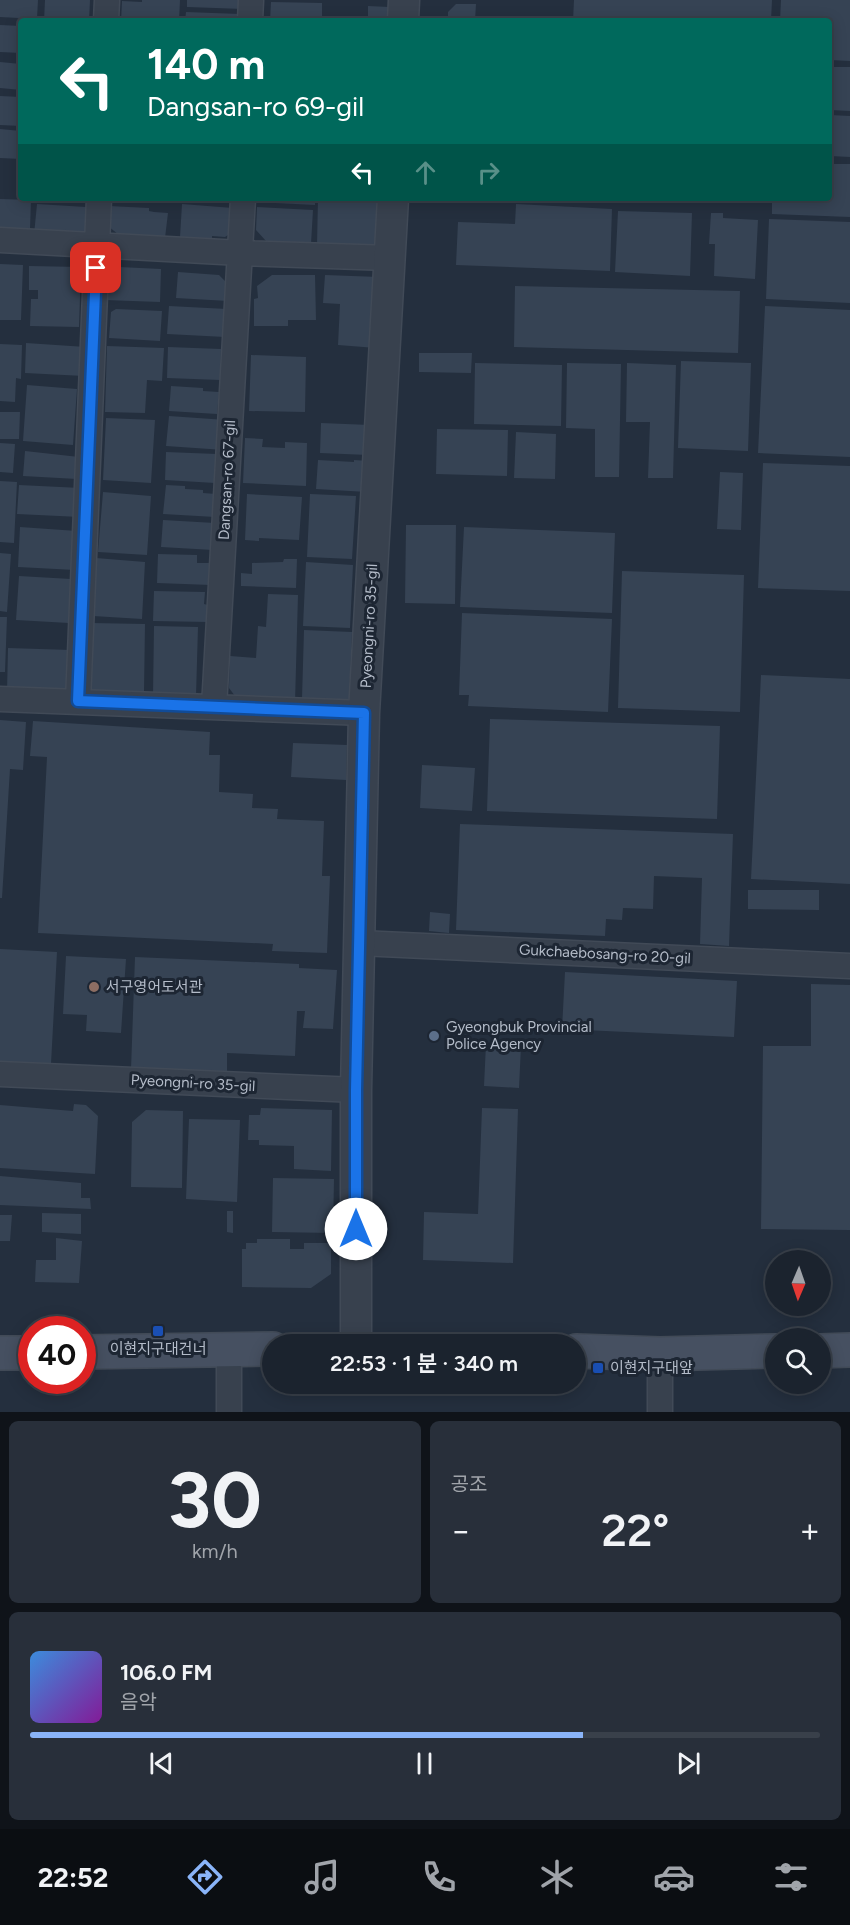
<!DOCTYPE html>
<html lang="ko">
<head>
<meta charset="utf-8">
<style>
	:root { --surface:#1b232e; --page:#282f3a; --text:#f1f3f6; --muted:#a0a4aa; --line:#39404a; --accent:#8ab4f8 }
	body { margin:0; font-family:Figtree,"Noto Sans KR",sans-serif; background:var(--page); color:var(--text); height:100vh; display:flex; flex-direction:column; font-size:22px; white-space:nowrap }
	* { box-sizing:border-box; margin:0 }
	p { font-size:20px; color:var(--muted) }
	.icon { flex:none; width:33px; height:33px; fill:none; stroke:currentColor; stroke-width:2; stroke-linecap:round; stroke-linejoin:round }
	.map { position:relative; height:1412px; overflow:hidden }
	.panel { display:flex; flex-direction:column; gap:9px; padding:9px; background:#0f1319; flex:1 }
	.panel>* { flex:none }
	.hud { position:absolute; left:18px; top:18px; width:814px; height:183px; border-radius:6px; box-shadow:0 3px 15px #0003,0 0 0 2px var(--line); background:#00695c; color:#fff; overflow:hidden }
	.needle { width:39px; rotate:182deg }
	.controls { position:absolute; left:765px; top:1250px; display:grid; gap:12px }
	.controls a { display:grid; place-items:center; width:66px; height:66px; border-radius:50%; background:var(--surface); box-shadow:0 3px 15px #0003,0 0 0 2px var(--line); font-size:30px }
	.speed { position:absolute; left:18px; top:1316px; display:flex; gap:12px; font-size:30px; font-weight:700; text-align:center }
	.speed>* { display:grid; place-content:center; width:78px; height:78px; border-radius:50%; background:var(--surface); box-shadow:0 3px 15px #0003,0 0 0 2px var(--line); line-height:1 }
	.speed .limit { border:9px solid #d22; background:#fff; color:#111 }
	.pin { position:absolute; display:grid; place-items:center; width:51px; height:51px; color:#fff; margin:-26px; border-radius:12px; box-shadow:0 3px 9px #0006 }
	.me { position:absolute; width:66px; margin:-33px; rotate:0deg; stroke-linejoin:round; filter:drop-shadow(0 0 4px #0008) }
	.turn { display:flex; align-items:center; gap:21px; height:126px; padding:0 30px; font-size:27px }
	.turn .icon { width:78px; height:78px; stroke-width:2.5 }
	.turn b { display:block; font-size:42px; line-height:51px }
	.lanes { display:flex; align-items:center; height:57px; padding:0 30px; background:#0003; justify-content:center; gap:30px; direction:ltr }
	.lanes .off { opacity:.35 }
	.big { font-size:45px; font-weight:600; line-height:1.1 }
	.panel .tile { flex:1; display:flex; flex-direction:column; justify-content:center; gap:9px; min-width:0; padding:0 21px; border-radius:9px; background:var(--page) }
	.panel .dial { align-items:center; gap:0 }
	.dial b { font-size:78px; line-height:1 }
	.song { display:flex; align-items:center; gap:18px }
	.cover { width:72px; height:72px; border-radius:9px; background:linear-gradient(135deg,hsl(210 70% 55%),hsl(290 70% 35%)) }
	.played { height:6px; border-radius:3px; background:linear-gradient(90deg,var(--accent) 70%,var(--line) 70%) }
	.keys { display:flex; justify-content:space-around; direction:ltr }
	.heat { display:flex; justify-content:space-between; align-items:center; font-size:33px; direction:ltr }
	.panel .tiles { flex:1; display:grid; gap:9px; grid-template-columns:1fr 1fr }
	.tile:last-child { grid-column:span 2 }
	.trip { position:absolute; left:262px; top:1334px; width:324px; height:60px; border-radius:30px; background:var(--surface); box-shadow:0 3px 15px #0003,0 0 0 2px var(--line); font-weight:600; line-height:60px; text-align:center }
	.tabs { display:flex; height:96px; justify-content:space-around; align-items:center; background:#0b0e12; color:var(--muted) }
	.tabs .icon { width:42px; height:42px }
	.tabs .on { color:var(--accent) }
	.tabs b { font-size:27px; color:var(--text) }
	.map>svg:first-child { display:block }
</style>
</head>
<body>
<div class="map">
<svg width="850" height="1412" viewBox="0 0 850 1412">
	<rect width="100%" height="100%" fill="#242f3e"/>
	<path fill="#364354" d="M0 0H38L37 19 0 17Z
		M45 0H90L89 21H44Z
		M142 0H180L179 21H121L122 1 142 2Z
		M187 0H243V9L187 7Z
		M574 0H772L771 21H573Z
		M781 0H850V61L830 60V21H780Z
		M271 2 322 3V21H270Z
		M456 4H476L475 21H448V12Z
		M368 6 390 7V21H368Z
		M186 12 240 14V21H185Z
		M0 25 21 26V53L0 52Z
		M0 62 21 64V90L0 88Z
		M830 67H850V111L830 110Z
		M0 96 21 97V126L0 125Z
		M830 115 850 116V157L830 156Z
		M0 129 21 131V159L0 158Z
		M830 164H850V217L772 214V198H830Z
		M43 198H89V202L43 200Z
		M197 198H222V201L197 200Z
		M256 198H315V205L255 202Z
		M318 198H363V202H380L379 249 317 245Z
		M0 199 31 200 30 229 0 228Z
		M37 204 86 207V214L93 215 87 238 34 235Z
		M182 204 233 208 231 233 225 237 212 236V239L180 237Z
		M516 204 612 209 610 271 456 265 458 222 515 224Z
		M109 206 149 208V211L154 212 168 213 165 238 119 235 108 226Z
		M257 207 313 210 311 244 266 241 256 230Z
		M618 211 692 213 690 276 615 272Z
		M711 213H723V218L758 220 755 279 714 276 715 244H709Z
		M769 219 850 222V303L766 299Z
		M0 264 23 265 21 320H0Z
		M29 266 81 267 79 327 30 326 31 299H38V290H29Z
		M119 267 161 269 160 302 104 300V277Z
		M178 272 219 275 229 285 228 301 176 298Z
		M272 275H315L316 320H288V326H254V299L258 298 257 286Z
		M325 275 379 277 376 348 338 345 340 304 323 303Z
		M515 286 740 291 738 353 514 347Z
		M169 306 227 309 225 337 167 334Z
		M765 306 850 310V457L758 453Z
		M116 309 162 311 160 341 109 338 111 312Z
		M26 343 86 347 84 376 25 373Z
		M0 344 22 345 21 379 16 378 15 402 0 401Z
		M107 346 164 348 162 381 147 380 145 413 105 412Z
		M168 347 221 349 220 380 167 378Z
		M419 353H472L471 373 419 372Z
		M251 355 306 357 305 412 249 411Z
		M681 361 751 363 748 451 678 448Z
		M475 363 562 365 561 426 474 424Z
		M567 363 621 364 619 477H595V429L566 428Z
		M627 363 676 365 673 478H648L650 422H626Z
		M27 385 77 389 73 445 23 441Z
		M171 386 203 388V391L219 392 217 414 169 411Z
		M0 412H20L19 439H0Z
		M169 416 226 420 224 450 166 446Z
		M106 418 155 420 151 483 103 480Z
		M321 423 370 425 368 455 320 453Z
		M437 429 508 430 507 476 436 474Z
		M516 432 556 434 555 479 514 478Z
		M245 438 263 439 262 447 285 448V442L307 443 306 486 243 483Z
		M0 443 15 444 13 473 0 472Z
		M25 451 79 457 77 479 23 476Z
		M166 452 217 454 215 483 165 480Z
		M318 460 354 462V460L369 461 367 492 316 489Z
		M763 463 850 466V591L758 588Z
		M720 472 743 473 741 530 717 529Z
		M0 481 17 482 14 543 0 542Z
		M19 485 81 488 80 517 17 514Z
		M166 485 185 486V489L203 490V493L216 494 215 517 163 514Z
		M103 492 151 496 147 555 98 552Z
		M247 494 302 497 299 540 259 538V541L245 540Z
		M310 494 356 496 352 559 307 557Z
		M163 520 215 523 213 550 161 547Z
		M406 525H456L455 604 405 603Z
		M20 527 77 531 75 570 18 567Z
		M464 527 615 533 612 613 460 607Z
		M0 553 11 554 7 612 0 611Z
		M158 554 197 555V563H212L211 585 157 583Z
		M96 558 145 562 142 619 93 616Z
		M284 559H297L296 588 241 586V573L252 574V563L283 562Z
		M306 562 353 565 350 628 303 626Z
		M622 571 744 575 740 712 618 708Z
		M19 576 71 579 69 623 16 620Z
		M154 591 205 592 204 604 208 605V622L153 621Z
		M268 594 298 595 295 703 238 700 229 688 230 656 256 658 258 626 266 627Z
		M462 613 612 619 608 712 468 706 469 695H459Z
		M0 617H7L5 672H0Z
		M91 623 145 624 144 692 89 691Z
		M154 626 198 627 196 696 153 695Z
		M304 630 352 632 349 700 302 698Z
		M8 648 71 650 70 686 63 694 7 692Z
		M761 675 850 679V884L751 879Z
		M490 719 720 726 717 819 487 811Z
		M0 720 26 722 23 770 10 769 2 898H0Z
		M33 721 210 732 209 755H220L219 792 253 794 252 808 278 809 277 819 324 821 322 876H330L327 953 272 951 273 944 38 933 47 757 30 756Z
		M293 743 347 745 346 780 291 777Z
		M422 765 475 768 472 811 420 808Z
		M460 824 733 834 729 946 700 944 702 878 654 876 653 909 623 908 622 920 606 919 605 936 456 930Z
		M748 890H819V910L748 909Z
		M430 912 450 914 449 933 429 931Z
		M0 949 57 952 51 1064 0 1062Z
		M66 956 126 959 121 1033 86 1031 87 1015 63 1014Z
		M135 957 299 964V968L337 970 333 1029 303 1028 305 1011H297L295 1056 227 1053V1073L131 1069Z
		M565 972 737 981 734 1037 562 1029Z
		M811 984 850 985V1230L761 1229 763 1046H811Z
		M486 1044 521 1046 519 1088 484 1086Z
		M74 1104 86 1105 98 1116 95 1174 0 1168V1105L73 1111Z
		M261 1108 332 1110 331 1171 294 1169V1146L259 1145V1140H248L249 1115H260Z
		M482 1108 518 1109 513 1263 423 1260 424 1212 478 1214Z
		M146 1110 183 1111 182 1188 131 1187 132 1122Z
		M189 1119 240 1120 237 1202 186 1199Z
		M0 1176 81 1183V1198H90L91 1209 0 1205Z
		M273 1178 334 1179 333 1233 272 1232Z
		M227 1211H233V1233L227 1232Z
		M42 1213 81 1214V1234L42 1232Z
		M0 1215H12L10 1241H0Z
		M56 1238 82 1241 79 1283 35 1282 36 1260H56Z
		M257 1239H290V1249H304V1243H331V1274L311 1288 242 1287V1249H246V1243H257Z"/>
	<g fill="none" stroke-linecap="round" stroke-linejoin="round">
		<defs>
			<path id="minor" d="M106 21 107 0
				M250 21 251 0
				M0 240 241 253 390 258
				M0 699 364 713
				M78 701 99 198
				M214 707 243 198
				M360 943 850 966
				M0 1074 356 1090
				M229 1351V1412
				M660 1354V1412"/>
			<path id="tertiary" d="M403 21 404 0
				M356 1344V1090L364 713 393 198"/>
			<path id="secondary" d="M576 1351 660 1354 776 1351
				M820 1351 850 1350
				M82 1352 273 1349
				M0 1353H32"/>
		</defs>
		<use href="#minor" stroke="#414a57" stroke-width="27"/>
		<use href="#tertiary" stroke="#414a57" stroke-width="33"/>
		<use href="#secondary" stroke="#414a57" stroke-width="36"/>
		<use href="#minor" stroke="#38414e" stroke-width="24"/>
		<use href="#tertiary" stroke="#38414e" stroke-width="30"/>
		<use href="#secondary" stroke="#465061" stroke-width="33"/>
	</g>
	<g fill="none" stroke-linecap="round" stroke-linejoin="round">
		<defs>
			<path id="route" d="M96 268 78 701 364 713 356 1090V1229"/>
		</defs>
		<use href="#route" stroke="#114b97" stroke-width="15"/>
		<use href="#route" stroke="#1a73e8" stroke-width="10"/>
	</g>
	<circle fill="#8d6e63" stroke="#1d2633" stroke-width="2" cx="94" cy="987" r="6"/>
	<circle fill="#5c6f8a" stroke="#1d2633" stroke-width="2" cx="434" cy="1036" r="6"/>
	<g fill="#1a4fb4" stroke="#1d2633" stroke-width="2">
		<rect x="152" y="1325" width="12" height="12" rx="3"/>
		<rect x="592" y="1362" width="12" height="12" rx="3"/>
	</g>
	<g text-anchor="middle" stroke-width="6" stroke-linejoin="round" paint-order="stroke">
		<g font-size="15" fill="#b4bcc9" stroke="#1d2633">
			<text transform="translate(227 480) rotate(-87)" y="5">Dangsan-ro 67-gil</text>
			<text transform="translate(369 626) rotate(-87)" y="5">Pyeongni-ro 35-gil</text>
			<text transform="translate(605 954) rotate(3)" y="5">Gukchaebosang-ro 20-gil</text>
			<text transform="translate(193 1083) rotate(3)" y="5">Pyeongni-ro 35-gil</text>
		</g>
		<g font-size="15" fill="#b4bcc9" stroke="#1d2633" text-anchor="start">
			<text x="106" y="992">서구영어도서관</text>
			<text x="446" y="1032">Gyeongbuk Provincial<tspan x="446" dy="17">Police Agency</tspan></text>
			<text x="158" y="1354" text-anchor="middle">이현지구대건너</text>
			<text x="610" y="1373">이현지구대앞</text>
		</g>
	</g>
</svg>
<div class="controls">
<a><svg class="needle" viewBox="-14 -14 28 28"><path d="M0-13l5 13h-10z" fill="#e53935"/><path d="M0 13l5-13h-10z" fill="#a0a4aa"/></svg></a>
<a><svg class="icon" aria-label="search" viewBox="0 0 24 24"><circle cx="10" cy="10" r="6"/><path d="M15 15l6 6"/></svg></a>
</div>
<div class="speed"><div class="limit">40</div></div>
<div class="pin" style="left:96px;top:268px;background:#d93025"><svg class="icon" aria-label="arrive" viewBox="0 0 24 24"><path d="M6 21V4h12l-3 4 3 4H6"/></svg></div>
<svg class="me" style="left:356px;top:1229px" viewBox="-20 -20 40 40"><circle r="19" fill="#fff"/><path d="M0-13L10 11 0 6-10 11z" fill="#1a73e8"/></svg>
<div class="trip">22:53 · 1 분 · 340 m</div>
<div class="hud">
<div class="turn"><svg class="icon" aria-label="left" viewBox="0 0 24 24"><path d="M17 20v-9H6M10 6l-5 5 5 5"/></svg><div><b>140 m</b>Dangsan-ro 69-gil</div></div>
<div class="lanes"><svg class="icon" aria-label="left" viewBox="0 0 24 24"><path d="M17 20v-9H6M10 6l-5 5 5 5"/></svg><svg class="icon off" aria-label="ahead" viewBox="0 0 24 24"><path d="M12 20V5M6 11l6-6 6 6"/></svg><svg class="icon off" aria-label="right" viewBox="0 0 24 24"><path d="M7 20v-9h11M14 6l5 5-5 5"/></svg></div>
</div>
</div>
<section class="panel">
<div class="tiles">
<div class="tile dial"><b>30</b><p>km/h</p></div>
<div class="tile"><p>공조</p>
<div class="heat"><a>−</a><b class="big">22°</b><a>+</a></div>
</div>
<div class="tile">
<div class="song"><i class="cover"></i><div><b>106.0 FM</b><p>음악</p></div></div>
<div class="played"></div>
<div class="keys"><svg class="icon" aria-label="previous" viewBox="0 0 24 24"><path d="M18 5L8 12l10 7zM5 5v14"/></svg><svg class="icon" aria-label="pause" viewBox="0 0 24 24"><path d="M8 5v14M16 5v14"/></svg><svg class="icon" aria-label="next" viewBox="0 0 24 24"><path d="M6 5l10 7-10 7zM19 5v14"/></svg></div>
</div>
</div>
</section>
<nav class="tabs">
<b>22:52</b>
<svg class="icon on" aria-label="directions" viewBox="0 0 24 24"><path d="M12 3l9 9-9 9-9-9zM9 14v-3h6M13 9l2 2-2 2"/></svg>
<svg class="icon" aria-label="music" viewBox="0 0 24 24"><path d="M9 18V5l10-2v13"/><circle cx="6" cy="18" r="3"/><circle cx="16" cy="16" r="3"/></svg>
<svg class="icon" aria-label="phone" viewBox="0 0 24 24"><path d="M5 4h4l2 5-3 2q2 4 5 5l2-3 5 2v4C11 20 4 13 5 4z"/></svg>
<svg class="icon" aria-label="climate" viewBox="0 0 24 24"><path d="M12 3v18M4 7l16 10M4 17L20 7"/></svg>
<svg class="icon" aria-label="car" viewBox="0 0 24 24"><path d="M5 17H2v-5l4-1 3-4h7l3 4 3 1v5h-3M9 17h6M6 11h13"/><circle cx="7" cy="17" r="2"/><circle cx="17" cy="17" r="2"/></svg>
<svg class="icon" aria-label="filters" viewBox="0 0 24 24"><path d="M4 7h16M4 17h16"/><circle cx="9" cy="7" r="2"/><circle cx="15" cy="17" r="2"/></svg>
</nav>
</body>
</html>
